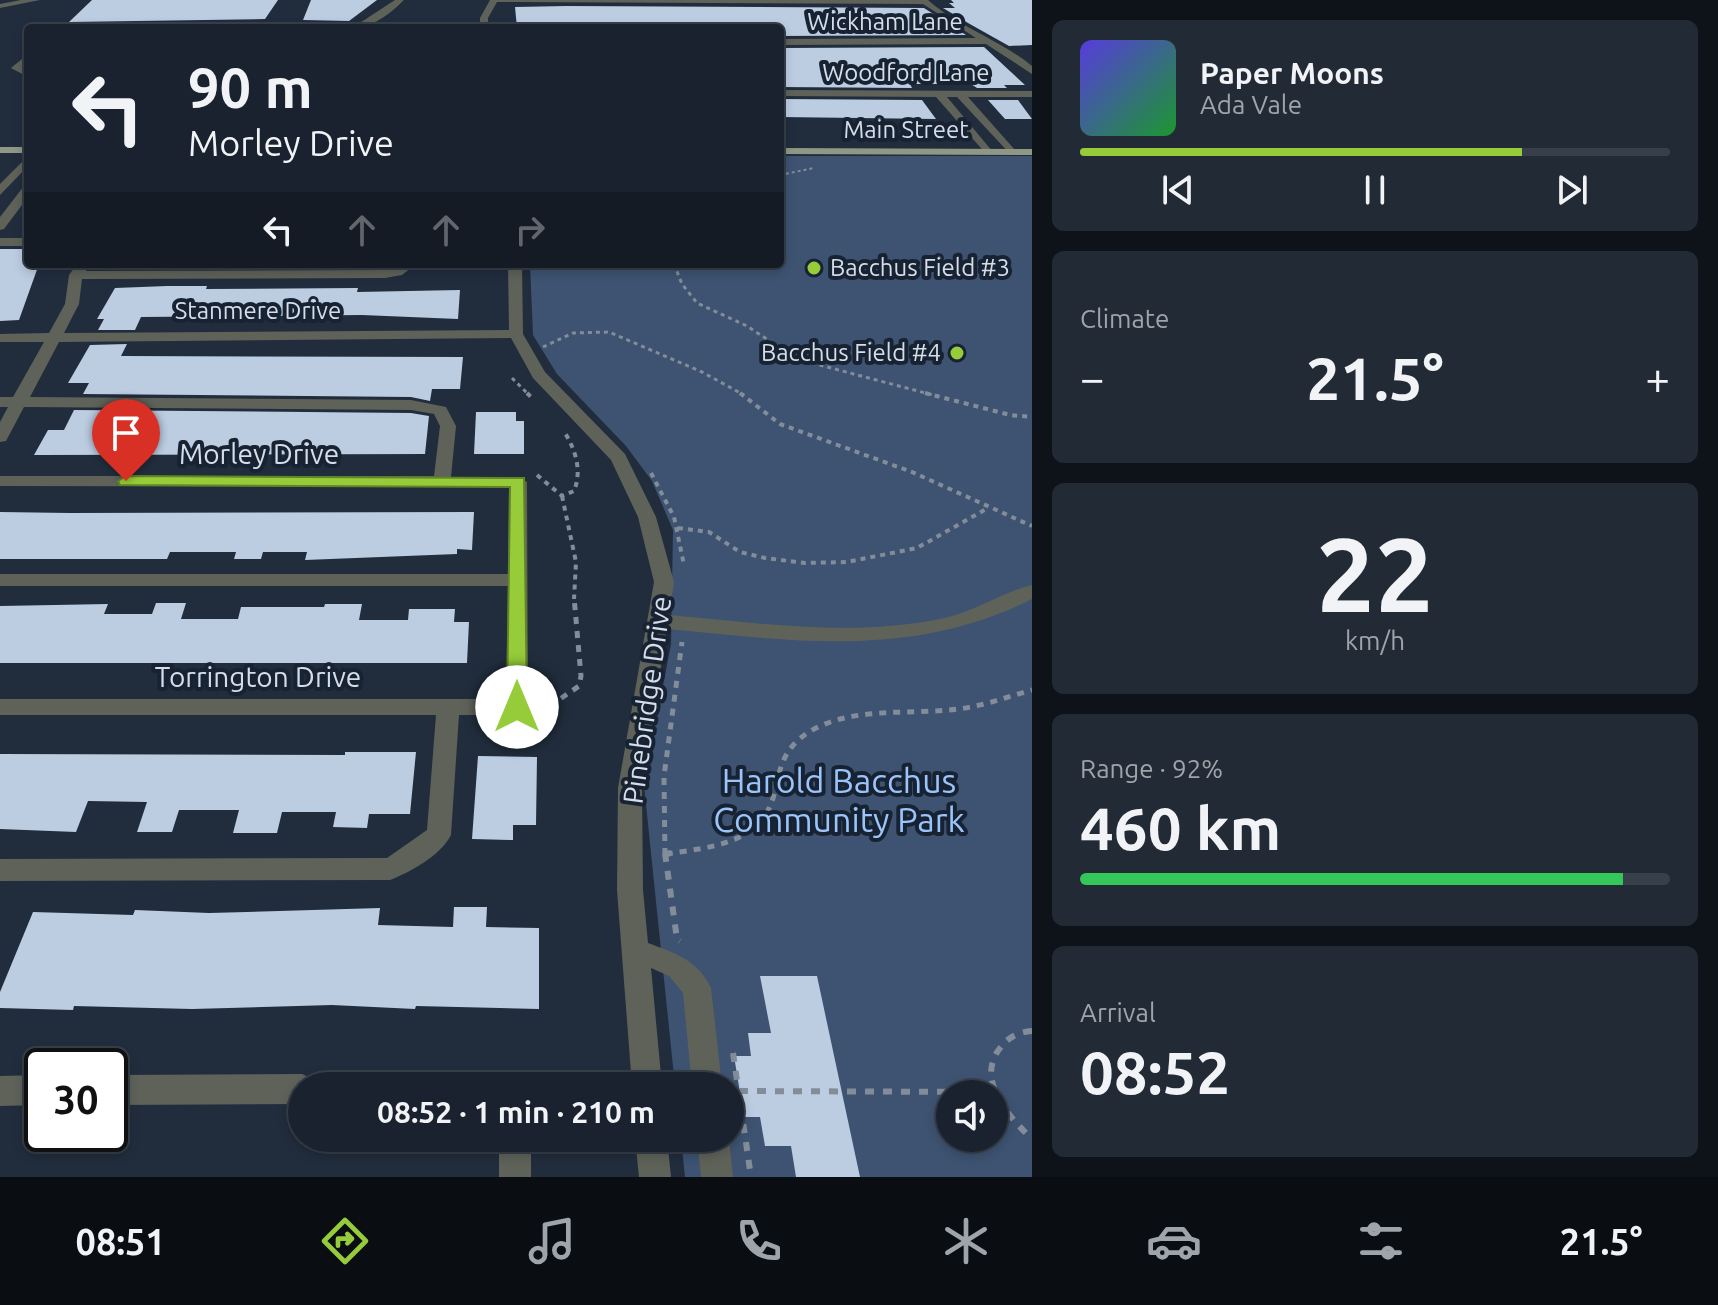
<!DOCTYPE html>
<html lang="en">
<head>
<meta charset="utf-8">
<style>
	:root { --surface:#19222e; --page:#222a36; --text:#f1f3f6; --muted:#9fa4aa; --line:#373f4a; --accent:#96cc39 }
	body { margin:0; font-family:Ubuntu,sans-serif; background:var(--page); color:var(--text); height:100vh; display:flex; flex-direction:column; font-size:30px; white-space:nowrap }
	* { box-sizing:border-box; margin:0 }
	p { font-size:26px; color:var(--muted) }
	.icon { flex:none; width:44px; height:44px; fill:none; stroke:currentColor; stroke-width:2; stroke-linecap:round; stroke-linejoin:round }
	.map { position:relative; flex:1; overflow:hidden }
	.drawer { display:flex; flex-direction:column; gap:20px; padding:20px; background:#0e1319; width:686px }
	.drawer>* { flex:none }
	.top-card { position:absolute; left:24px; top:24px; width:760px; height:244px; border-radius:8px; box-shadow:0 4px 12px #0003,0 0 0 2px var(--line); background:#19222e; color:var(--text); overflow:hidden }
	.controls { position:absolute; left:936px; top:1080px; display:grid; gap:16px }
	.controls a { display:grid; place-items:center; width:72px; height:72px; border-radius:50%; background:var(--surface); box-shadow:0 4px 12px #0003,0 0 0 2px var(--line); font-size:40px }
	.speed { position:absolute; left:24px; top:1048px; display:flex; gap:16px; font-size:40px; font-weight:700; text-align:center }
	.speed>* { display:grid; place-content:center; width:104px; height:104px; border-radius:50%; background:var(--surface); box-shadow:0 4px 12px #0003,0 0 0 2px var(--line); line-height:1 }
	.speed .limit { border:4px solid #111; border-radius:12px; background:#fff; color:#111 }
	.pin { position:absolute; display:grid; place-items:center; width:68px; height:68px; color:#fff; margin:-82px -34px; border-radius:50% 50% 50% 0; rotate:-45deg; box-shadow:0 0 8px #0007 }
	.pin .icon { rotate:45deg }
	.me { position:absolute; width:88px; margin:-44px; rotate:0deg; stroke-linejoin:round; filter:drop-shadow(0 0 6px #0008) }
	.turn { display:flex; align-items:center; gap:28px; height:168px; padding:0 32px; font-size:36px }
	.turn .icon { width:104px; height:104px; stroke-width:2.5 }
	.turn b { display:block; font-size:56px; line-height:68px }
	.lanes { display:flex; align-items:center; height:76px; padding:0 32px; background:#0003; justify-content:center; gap:40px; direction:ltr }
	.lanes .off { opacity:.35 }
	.big { font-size:60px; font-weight:700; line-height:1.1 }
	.drawer .card { flex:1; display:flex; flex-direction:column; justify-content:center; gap:12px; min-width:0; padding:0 28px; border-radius:12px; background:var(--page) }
	.drawer .dial { align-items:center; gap:0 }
	.dial b { font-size:104px; line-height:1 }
	.song { display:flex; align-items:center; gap:24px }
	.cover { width:96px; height:96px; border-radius:12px; background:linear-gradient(135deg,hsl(250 70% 55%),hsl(130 70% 35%)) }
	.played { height:8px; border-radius:4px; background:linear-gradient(90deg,var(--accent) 75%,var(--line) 75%) }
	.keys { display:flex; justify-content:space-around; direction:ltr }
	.heat { display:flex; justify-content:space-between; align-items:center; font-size:44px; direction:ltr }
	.charge { height:12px; border-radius:6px; background:linear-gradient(90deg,#34c759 92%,var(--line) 0) }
	.trip { position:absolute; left:288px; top:1072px; width:456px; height:80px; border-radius:40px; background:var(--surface); box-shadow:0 4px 12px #0003,0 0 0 2px var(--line); font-weight:700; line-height:80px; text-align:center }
	.tabs { display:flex; height:128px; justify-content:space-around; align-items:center; background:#0a0e12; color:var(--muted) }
	.tabs .icon { width:56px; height:56px }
	.tabs .current { color:var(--accent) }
	.tabs b { font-size:36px; color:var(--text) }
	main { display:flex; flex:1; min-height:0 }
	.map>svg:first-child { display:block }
</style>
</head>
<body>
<main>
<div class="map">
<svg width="1032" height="1177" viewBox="0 0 1032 1177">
	<rect width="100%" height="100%" fill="#212d3d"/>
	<path fill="#3d5371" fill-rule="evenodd" d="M780 156H1032V1177H685L681 1138H730V1086H675L644 785 671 644 673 530 652 481 626 446 557 374 533 335 530 264H780ZM950 1094H994V1138H950Z"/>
	<path fill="#bccce1" d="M92 0H278L265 19 69 22Z
		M311 0H377L349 21 303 20Z
		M951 0H1032V45L1009 46 968 23 943 8H955L949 3H954Z
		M566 6 924 8 966 35 780 36V28H517L515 7Z
		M984 47 1025 85H1004L1007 88H977L971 84H910L912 88 780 87V48Z
		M780 99 922 100 936 119 780 117Z
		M988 100H1018L1032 119H1005Z
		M0 249H28V264H39L19 320 0 321Z
		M167 286H207L206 289 358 288 357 292 460 290 458 319 362 315 141 317 135 330H98L104 319H97L115 288Z
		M127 344 121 356 463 357 460 389H432L430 401 411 397 83 394 89 383H68L90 345Z
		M74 410 411 413 429 416 425 454 34 455 48 430H64Z
		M476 412H516V421H524V454H474Z
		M0 512 70 513 474 512 472 550 457 549V554L305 560 307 552H263L261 559H234L236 552H170L167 559H0Z
		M156 603H186L181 619H238L241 607H324L325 604H362L359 620H408L409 609H455L454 622H469L467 663H0V606L108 604 104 614H152Z
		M345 752H416L410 814H369L367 828 333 827 336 812H282L277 833H233L239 810H179L172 832H137L147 802 88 801 76 832 0 829V754L345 755Z
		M478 756 537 757 536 825H513V840L472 839Z
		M454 907H487L486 927 539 928V1009L416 1006 415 1009 332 1005 192 1009 74 1006 73 1010 0 1008V992L33 912 133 915 135 910 209 913 380 908 378 925 453 927Z
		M760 976H817L860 1177H796L791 1146H765L760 1117H744L734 1056H751L748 1033H771Z"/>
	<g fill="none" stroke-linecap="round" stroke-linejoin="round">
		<path stroke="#838d9a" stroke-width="2" stroke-dasharray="3 3" stroke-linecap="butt" d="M780 175 814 168"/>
		<path stroke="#838d9a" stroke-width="3" stroke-dasharray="4 4" stroke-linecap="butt" d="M674 264 682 284 697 303 747 326 797 359 933 395
			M543 347 573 333 609 332 702 372 744 395
			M512 378 529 395"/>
		<path stroke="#838d9a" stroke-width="4" stroke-dasharray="5 5" stroke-linecap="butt" d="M527 393 532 398
			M740 393 780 424 912 472 1032 526
			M925 393 1010 415 1032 417
			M651 473 674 517 684 565
			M537 475 562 496 574 491C582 471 576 451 565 433
			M562 496 576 562 574 599
			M678 528 709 532 740 552 765 558 805 563 847 562 917 548 988 508"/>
		<path stroke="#838d9a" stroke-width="5" stroke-dasharray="7 7" stroke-linecap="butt" d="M538 714 579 686 581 676 574 597
			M666 854C696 849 735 847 758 824 788 794 764 755 816 728 856 708 905 714 949 710 977 708 1004 698 1032 690
			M665 855 664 776 682 642"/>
		<path stroke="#838d9a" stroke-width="6" stroke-dasharray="9 9" stroke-linecap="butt" d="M665 853 677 939 680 941
			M666 854 671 853
			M1032 1031C1019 1032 1008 1037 1000 1048 975 1080 1009 1117 1032 1139
			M733 1053 751 1177
			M739 1091 995 1092"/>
		<path fill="#5e6259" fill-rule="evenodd" d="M21 0H40L0 8V4Z
			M395 0H404C390 14 372 28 352 28Z
			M490 0H928C960 28 999 39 1032 66V74L986 44 780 45V39L976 38 923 4 497 2 488 18V28H480V18Z
			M128 25H335L339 28H124Z
			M28 54V62L22 67 28 70V77L11 68Z
			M780 90 1032 91V97H968L1015 150 1017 152 1011 155 957 97H947L993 152 987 155 936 97 780 96Z
			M28 132V142L23 139 24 133Z
			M28 156V166L0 195V184Z
			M28 185V197L4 229 0 230V217L24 186Z
			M0 238H28V246H0Z
			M77 264H89L86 271 385 270 400 264H416L402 275 385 278 82 279 79 304 64 333 509 330 508 264H522L523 334 545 372 625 454 656 517 674 582 669 615C759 623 850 637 940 619 973 613 1000 593 1032 585V599C912 659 795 641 667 629L642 788 643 890 648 943C675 953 698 960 711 988L722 1086H692L683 993 669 976 651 968 662 1086H632L617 890 618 788 654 582 638 517 611 460 533 378 511 338 59 342 30 397 411 400 446 407 456 426 451 477H518L527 482 528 707 525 713 517 715H459L451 835C441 855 411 872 390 880L0 881V859L387 858 427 830 436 715H0V699H506L508 586H0V574H508L509 487 0 486V476H434L440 426 434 414 411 410 24 407 6 441 0 442V422L8 407H0V397H13L44 342H0V334L49 333 65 304 69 275Z
			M302 1074 313 1079 316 1086H302V1104L110 1105V1075Z
			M42 1075V1105L0 1106V1076Z
			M499 1138H531V1177H499Z
			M635 1138H667L671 1177H639Z
			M697 1138H729L733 1177H701Z"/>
		<path fill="#8f9885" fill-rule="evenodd" d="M0 147H28V153H0Z
			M780 148 1032 149V155L780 154Z"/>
	</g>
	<path fill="#96cc39" stroke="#628525" stroke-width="2" d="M126 476 524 478 527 707 524 713H510L507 707 510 487 120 485 118 481Z"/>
	<g fill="#96cc39" stroke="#172332" stroke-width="3">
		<circle cx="814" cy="268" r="8"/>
		<circle cx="957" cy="353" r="8"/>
	</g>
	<g text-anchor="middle" stroke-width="8" stroke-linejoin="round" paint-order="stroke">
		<g font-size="24" fill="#d5dde8" stroke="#172332">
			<text x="885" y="30">Wickham Lane</text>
			<text x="906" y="81">Woodford Lane</text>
			<text x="906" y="138">Main Street</text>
			<text x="258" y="319">Stanmere Drive</text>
		</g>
		<g font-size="24" fill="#d5dde8" stroke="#172332" text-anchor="start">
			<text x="830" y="276">Bacchus Field #3</text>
			<text x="941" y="361" text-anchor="end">Bacchus Field #4</text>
		</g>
		<g font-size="28" fill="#d5dde8" stroke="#172332">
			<text x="259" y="464">Morley Drive</text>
			<text x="258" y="687">Torrington Drive</text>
			<text transform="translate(647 700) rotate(-82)" y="10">Pinebridge Drive</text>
		</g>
		<g font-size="34" fill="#9bc4fb" stroke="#172332">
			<text x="839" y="793">Harold Bacchus<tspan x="839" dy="39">Community Park</tspan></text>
		</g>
	</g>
</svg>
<div class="controls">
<a><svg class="icon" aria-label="sound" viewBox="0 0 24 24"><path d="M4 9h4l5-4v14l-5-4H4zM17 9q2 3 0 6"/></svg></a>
</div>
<div class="speed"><div class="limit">30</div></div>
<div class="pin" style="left:126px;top:481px;background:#d93025"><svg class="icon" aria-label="arrive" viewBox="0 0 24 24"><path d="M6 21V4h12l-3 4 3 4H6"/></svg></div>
<svg class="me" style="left:517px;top:707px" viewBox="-20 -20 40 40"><circle r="19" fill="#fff"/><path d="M0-13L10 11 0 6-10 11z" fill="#96cc39"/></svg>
<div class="trip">08:52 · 1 min · 210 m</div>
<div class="top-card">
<div class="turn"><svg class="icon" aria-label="left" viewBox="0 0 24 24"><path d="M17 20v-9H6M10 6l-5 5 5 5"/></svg><div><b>90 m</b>Morley Drive</div></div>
<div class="lanes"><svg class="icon" aria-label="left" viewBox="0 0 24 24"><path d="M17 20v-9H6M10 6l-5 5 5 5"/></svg><svg class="icon off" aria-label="ahead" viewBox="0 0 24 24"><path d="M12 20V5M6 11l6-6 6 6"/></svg><svg class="icon off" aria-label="ahead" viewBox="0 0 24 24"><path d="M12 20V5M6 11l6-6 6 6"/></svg><svg class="icon off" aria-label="right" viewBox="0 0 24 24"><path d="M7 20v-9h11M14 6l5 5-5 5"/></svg></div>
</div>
</div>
<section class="drawer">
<div class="card">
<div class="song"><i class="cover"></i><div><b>Paper Moons</b><p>Ada Vale</p></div></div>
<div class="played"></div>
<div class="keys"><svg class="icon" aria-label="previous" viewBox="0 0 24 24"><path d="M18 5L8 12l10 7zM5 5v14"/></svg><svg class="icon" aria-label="pause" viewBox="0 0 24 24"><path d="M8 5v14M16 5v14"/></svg><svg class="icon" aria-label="next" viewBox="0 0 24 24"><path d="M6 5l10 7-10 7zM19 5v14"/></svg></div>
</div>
<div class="card"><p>Climate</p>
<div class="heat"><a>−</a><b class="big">21.5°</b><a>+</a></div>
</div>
<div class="card dial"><b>22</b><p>km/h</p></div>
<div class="card"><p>Range · 92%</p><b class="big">460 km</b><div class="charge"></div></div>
<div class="card"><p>Arrival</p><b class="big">08:52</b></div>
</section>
</main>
<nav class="tabs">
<b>08:51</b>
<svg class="icon current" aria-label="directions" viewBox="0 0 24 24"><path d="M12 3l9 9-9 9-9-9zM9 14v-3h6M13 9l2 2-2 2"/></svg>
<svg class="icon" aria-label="music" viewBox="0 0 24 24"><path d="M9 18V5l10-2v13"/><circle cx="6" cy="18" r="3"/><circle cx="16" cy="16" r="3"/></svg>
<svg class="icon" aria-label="phone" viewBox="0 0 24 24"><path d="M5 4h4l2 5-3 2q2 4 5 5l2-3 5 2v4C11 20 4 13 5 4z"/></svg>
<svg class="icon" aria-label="climate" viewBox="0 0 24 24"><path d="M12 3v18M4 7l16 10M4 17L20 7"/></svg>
<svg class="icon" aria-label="car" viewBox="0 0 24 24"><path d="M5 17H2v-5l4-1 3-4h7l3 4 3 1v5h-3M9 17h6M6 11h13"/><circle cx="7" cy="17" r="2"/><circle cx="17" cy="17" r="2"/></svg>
<svg class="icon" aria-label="filters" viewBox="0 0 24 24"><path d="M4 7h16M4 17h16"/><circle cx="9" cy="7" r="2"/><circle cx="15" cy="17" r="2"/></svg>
<b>21.5°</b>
</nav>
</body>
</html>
